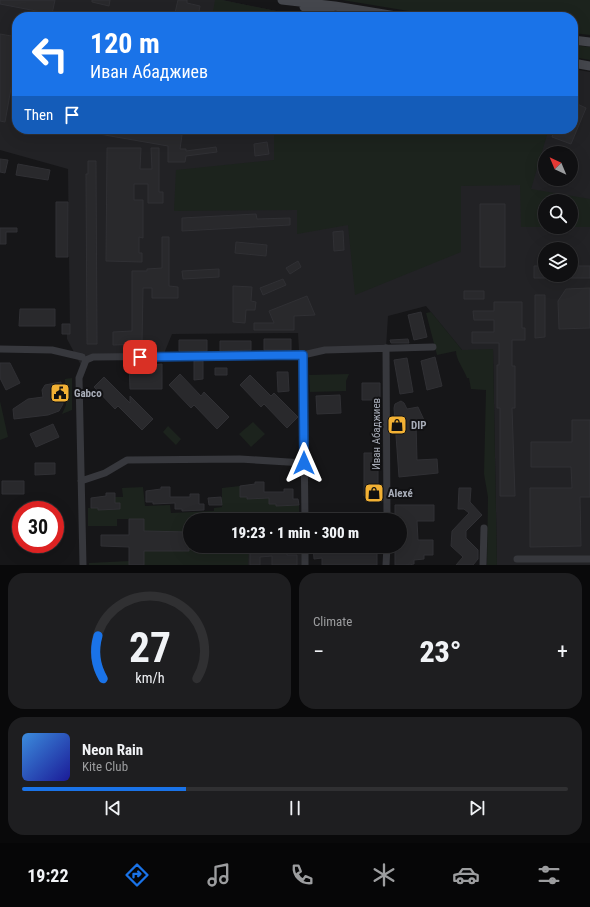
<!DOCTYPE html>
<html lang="en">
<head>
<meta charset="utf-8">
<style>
	:root { --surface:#101012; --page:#1e1e20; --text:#f1f3f6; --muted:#9c9d9f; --line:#303032; --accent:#1a73e8 }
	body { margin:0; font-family:"Roboto Condensed",sans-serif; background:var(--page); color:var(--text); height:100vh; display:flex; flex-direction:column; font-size:15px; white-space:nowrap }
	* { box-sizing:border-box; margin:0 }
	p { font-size:13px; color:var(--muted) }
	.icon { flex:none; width:22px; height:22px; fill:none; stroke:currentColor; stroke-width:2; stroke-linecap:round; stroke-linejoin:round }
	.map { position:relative; height:565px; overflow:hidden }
	.drawer { display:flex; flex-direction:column; gap:8px; padding:8px; background:#09090a; flex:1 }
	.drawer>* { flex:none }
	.guide { position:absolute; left:12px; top:12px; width:566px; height:122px; border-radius:16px; box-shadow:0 4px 16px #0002,0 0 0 1px var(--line); background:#1a73e8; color:#fff; overflow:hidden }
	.needle { width:26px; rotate:316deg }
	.controls { position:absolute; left:538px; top:146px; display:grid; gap:8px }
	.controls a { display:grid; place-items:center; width:40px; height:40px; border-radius:50%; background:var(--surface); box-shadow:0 4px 16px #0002,0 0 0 1px var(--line); font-size:20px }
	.speed { position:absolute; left:12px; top:501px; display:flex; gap:8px; font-size:20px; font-weight:700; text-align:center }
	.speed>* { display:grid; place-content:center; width:52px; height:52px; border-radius:50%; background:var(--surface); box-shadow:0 4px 16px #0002,0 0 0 1px var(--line); line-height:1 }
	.speed .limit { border:6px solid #d22; background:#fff; color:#111 }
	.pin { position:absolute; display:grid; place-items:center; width:34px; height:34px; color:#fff; margin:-17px; border-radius:8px; box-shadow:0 2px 6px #0006 }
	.me { position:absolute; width:44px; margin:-22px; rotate:0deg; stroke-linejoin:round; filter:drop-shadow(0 0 3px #0008) }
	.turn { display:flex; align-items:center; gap:14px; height:84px; padding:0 12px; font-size:18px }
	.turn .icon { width:52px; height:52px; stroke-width:2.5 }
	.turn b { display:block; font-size:28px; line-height:34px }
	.then { display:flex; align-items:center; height:38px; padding:0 12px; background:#0003; gap:8px; font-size:15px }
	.big { font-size:30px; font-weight:800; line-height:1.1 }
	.drawer .widget { flex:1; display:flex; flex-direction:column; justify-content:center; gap:6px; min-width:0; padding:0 14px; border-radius:16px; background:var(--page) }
	.drawer .dial { align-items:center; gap:0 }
	.dial svg { height:104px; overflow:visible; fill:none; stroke:var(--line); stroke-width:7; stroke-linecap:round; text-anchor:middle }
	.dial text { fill:var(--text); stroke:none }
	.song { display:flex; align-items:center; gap:12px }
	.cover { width:48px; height:48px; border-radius:6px; background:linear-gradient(135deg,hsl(210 70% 55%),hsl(240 70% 35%)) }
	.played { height:4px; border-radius:2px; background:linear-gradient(90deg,var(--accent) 30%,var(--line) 30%) }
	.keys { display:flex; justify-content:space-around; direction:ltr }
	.heat { display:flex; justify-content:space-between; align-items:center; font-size:22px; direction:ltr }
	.drawer .tiles { flex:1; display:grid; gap:8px; grid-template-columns:1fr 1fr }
	.widget:last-child { grid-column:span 2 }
	.trip { position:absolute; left:183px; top:513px; width:224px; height:40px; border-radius:20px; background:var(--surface); box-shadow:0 4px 16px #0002,0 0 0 1px var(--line); font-weight:800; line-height:40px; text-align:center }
	.menu { display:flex; height:64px; justify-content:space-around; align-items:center; background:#060607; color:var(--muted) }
	.menu .icon { width:28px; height:28px }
	.menu .active { color:var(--accent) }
	.menu b { font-size:18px; color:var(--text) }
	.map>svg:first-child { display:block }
</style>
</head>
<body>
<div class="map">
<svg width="590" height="565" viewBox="0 0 590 565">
	<rect width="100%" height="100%" fill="#161618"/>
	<path fill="#222225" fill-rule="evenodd" d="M0 0H222L306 17H17V129H573V69L590 72V565H497L493 350H462L426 306 388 316 386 348 303 355 299 350 298 333 172 334 163 356 93 357 83 369 67 339V334H70L68 169 0 150ZM545 153H571V179H545ZM545 201H571V227H545ZM545 249H571V275H545Z
		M248 546H305V565H248Z"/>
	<path fill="#1c231d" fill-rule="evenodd" d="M215 0H222L306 17H212Z
		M342 0H590V35L573 33V17H445Z
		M573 45 590 47V60L573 57Z
		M344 129H511L547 135 531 189 590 199V227H521L520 185 461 186V252L355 295 348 225 297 234V210L174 211 176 170 274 160V134ZM545 201H571V227H545Z
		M431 312 462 350 493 349 497 565H487L488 497 484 474 486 390 471 389 469 378H467C464 369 456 360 456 351L437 355 426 313Z
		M349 374 346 381V391L310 392 309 375Z
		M72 378V410L62 414 66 405 65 379Z
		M0 401 8 437 0 440Z
		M253 422 265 434 251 447 239 434Z
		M168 426 181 439 176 445 163 432Z
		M240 486 247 499 269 498 270 504H276V506L299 505V520H190V546H249L248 565H89V563L129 561V565H143L144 551H189V532L144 531V519H117V526H88V508H98V510L120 509V503H115V497H123L122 488 143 487 145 506 170 505 171 513 214 511V508L222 507V488Z"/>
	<path fill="#29292c" stroke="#303034" d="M0 0H55L52 14 0 4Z
		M92 0H110L109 6 92 2Z
		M178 0H187V3L200 6 198 17H174Z
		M0 34 17 37V55L5 122 0 121Z
		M573 102 586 108 571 144 552 137 555 129H573Z
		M100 129H148L182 135 180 149H186V151L216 147 217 152 186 156 185 162H168V146L99 134Z
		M267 142 269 154 255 156 254 144Z
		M107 148H141L140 169H152L151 148H159V192H163V203H148V184H134V200H143V238L139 237V253H142V262L106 261Z
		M0 159 8 160 5 173 0 172Z
		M88 161H96L97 344H87L86 174H88Z
		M18 164 50 170 48 180 16 175Z
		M56 202H68V257H56Z
		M480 204H505V267H480Z
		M256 214 257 219 290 218V225L182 231V218Z
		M0 228H17V232H6V244H0Z
		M343 231 344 250 334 251 333 232Z
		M162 237H169V286L178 287V298H152V288H143L142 344 113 345V332L132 331V271H147V269L162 268Z
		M236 242 267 245 266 256 235 253Z
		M298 261 301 267 290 274 286 268Z
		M534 266H545V278H534Z
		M571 266H590V278H571Z
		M219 269V277L183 279 182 271Z
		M283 279 286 285 263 295 260 288Z
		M233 286 252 287 251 301 256 302 255 310H246L245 323 233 322Z
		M590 288V328L559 329 558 301 566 289Z
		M464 291H484V299H464Z
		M535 295H545V337L535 338Z
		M307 296 315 315 294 316V330H254V323H274L269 311Z
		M494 302H522V328H525V340H512V366H515V408H512L515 496H500V408H497V365H499V343H472V332H494V320H474L473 311H494Z
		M20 309H55V326H19Z
		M421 312 427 337 414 340 408 315Z
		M62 324H70V334H62Z
		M264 339H291V350H264Z
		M408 339 409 343H391L390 340Z
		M179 340H207V351H179Z
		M220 341H251V350L220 351Z
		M435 357 442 386 427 390 421 361Z
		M407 358 413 392 400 394 394 360Z
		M151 361V365L162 364V389H130L129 362Z
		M194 361H203V379L194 380Z
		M0 363H10L20 383 6 390 0 378Z
		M215 368H227V375H215Z
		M277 372H288L289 391 278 392Z
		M180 374 201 396 204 392 229 417 217 429 194 405 191 408 169 385Z
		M250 375 271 396 274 393 298 417 287 428 264 404 261 407 240 385Z
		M104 377 130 403V396L153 419 142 430 118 406 115 409 94 387Z
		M61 382 63 404 59 411 48 415 14 419 13 409 28 399 43 397 42 390 45 385Z
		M362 383H380V400H362Z
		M340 395 341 413 317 414 316 396Z
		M401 401 404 403 407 409 418 407 424 420 416 424 417 460 437 459 438 473 399 477 394 408 395 404Z
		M572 420H590V497H580L581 546 530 547V488H572L571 467H531V442H572Z
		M53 424 59 437 36 447 30 434Z
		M364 453H378V495L364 496Z
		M35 463H55V474L35 475Z
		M2 481H24V494H2Z
		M255 482H264V492H284V489H293V499H298L299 505 276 506V504H269V498L247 499V497H240V486L255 484Z
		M161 487H170V497H190V494H199V504H204V510L182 511V509H175V503L153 504V502H146V491L161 489Z
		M459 488H471L470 502 482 515 466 531V538L478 550V559L473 565H456L463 557 451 546 452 531 469 513 464 509H458Z
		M106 493H115V503H120V509L98 510V508H91V498L106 496Z
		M221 497 222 505H209L208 498Z
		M395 505H434V521H417L418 540H433V555H424V559L414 560V564L409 565H395V546H400V520H395Z
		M317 513H336V520H317Z
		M129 519H144V531L189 532V551H144V565H129V547L101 546V535H129Z
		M313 546H377V565H322V558L314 559Z
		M272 547H281V550H287V555H297V565H272V556L260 557V565H250V551L272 550Z"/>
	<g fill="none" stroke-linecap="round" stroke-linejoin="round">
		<path stroke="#37383d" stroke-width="7" d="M386 348 387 520
			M0 349 52 350 82 357
			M303 355 305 520
			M81 481 105 473 127 460 240 459 304 463
			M305 546V565
			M517 559H590
			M83 565 79 378 86 360 93 357 303 355 325 350 433 347
			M386 565 387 546
			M483 565 484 528"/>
		<path stroke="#45474d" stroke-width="9" d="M282 0 335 6 402 17
			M304 7 341 17
			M573 40 590 42
			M573 63 590 66"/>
	</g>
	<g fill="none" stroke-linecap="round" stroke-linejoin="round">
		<defs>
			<path id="route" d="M140 357 303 355 304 463"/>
		</defs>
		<use href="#route" stroke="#114b97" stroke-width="10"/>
		<use href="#route" stroke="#1a73e8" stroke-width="7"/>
	</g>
	<defs>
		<symbol id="civic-square" viewBox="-11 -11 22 22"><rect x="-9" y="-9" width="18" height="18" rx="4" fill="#f2b134" stroke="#111113"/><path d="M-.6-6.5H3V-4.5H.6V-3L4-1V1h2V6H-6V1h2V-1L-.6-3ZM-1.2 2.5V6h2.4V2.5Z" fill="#111"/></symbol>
		<symbol id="shop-square" viewBox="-11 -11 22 22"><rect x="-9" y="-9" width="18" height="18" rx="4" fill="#f2b134" stroke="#111113"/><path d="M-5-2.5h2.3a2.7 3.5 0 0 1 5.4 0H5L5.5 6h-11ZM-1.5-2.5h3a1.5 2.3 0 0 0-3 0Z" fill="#111"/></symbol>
	</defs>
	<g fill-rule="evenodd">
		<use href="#civic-square" x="49" y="382" width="22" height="22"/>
		<use href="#shop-square" x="386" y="414" width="22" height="22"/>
		<use href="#shop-square" x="363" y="482" width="22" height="22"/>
	</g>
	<g text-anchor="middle" stroke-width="4" stroke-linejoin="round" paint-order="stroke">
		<g font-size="11" font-weight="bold" fill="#a8adb8" stroke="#111113" text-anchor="start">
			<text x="74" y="397">Gabco</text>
			<text x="411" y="429">DIP</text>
			<text x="388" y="497">Alexé</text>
		</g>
		<g font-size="11" fill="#a8adb8" stroke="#111113">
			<text transform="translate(376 434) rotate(-90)" y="4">Иван Абаджиев</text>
		</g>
	</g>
</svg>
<div class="controls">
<a><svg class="needle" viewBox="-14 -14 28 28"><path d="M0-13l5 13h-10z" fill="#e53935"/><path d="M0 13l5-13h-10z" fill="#9c9d9f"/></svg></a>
<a><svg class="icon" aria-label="search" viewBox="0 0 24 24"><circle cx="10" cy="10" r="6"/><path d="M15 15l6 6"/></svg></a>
<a><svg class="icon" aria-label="layers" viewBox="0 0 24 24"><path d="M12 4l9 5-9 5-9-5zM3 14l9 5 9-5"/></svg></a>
</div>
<div class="speed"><div class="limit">30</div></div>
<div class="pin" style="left:140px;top:357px;background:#d93025"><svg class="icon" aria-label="arrive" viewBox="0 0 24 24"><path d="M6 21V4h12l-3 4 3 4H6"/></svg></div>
<svg class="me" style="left:304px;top:463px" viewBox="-20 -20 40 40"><path d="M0-17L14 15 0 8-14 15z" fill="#1a73e8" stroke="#fff" stroke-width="4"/></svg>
<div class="trip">19:23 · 1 min · 300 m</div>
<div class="guide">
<div class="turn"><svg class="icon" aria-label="left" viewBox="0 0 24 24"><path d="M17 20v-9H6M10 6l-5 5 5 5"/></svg><div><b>120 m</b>Иван Абаджиев</div></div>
<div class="then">Then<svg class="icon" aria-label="arrive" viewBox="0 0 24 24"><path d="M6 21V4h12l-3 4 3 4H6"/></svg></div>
</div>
</div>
<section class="drawer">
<div class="tiles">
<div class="widget dial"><svg viewBox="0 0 100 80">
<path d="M14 69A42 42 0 1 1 86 69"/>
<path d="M14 69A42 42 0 0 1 10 36" stroke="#1a73e8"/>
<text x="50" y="56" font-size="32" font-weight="700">27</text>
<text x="50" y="72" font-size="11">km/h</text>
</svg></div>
<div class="widget"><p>Climate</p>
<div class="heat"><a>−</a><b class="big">23°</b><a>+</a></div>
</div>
<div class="widget">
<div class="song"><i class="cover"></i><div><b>Neon Rain</b><p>Kite Club</p></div></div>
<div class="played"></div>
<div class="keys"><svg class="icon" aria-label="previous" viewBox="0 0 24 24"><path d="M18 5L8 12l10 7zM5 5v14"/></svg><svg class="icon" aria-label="pause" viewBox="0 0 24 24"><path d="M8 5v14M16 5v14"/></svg><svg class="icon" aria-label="next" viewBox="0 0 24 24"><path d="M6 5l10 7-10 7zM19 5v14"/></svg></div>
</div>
</div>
</section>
<nav class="menu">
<b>19:22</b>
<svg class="icon active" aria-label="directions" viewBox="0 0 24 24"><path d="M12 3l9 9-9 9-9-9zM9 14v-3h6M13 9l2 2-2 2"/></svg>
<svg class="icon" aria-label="music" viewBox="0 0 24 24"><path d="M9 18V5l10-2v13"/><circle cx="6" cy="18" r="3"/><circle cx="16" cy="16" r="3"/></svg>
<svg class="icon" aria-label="phone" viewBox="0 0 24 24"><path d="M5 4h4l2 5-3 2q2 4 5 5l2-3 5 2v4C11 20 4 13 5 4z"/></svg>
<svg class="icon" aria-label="climate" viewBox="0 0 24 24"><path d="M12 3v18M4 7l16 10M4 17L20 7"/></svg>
<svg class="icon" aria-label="car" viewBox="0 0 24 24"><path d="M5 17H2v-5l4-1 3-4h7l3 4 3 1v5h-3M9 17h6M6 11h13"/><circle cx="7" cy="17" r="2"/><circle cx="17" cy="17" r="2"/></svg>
<svg class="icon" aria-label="filters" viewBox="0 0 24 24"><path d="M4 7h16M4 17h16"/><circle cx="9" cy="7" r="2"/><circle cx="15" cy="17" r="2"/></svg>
</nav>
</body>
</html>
